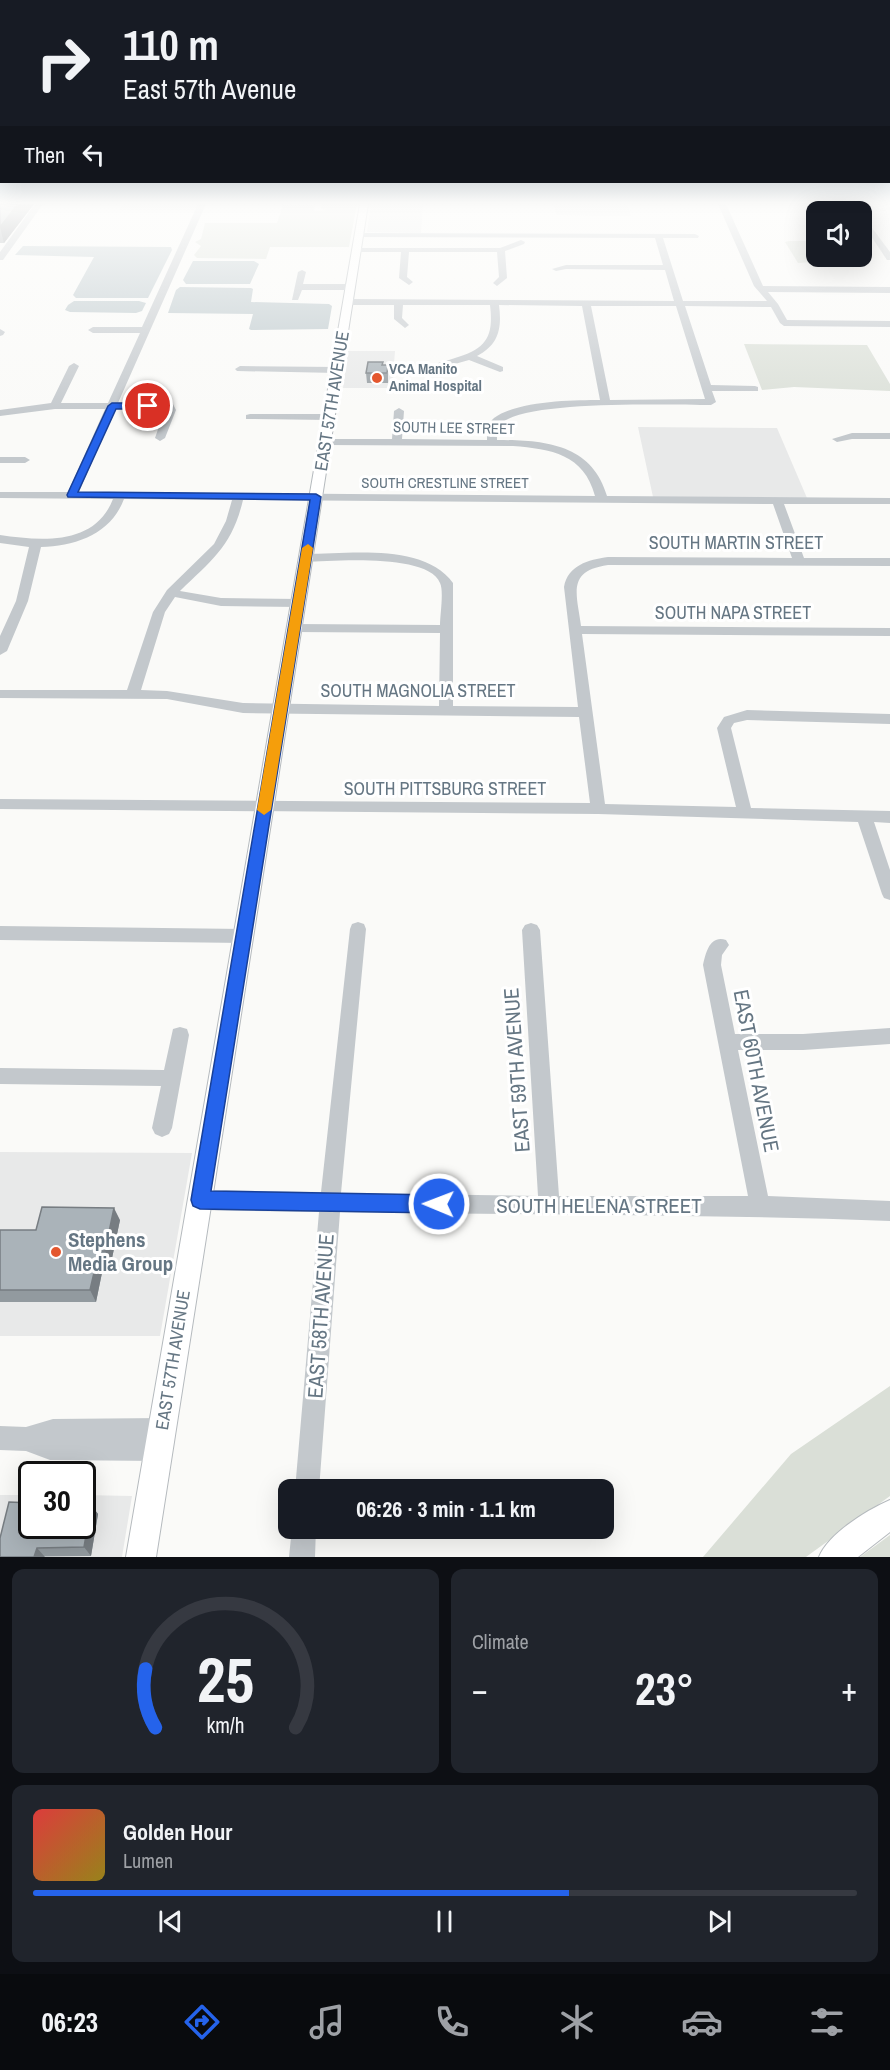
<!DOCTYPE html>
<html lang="en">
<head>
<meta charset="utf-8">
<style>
	:root { --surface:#171b24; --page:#20242c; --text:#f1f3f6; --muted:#9ea1a6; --line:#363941; --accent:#2563eb }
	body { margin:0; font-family:"Archivo Narrow",sans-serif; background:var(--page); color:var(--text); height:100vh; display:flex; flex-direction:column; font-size:22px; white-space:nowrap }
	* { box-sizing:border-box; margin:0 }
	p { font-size:20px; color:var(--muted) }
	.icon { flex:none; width:33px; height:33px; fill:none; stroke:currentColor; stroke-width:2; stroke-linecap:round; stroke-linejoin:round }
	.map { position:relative; height:1557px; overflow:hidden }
	.panel { display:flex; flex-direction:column; gap:12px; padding:12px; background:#0d0f14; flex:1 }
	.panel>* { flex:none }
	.banner { position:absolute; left:0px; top:0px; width:891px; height:183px; box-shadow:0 6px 24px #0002; background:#171b24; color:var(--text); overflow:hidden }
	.buttons { position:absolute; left:806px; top:201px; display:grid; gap:12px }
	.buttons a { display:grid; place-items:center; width:66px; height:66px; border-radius:12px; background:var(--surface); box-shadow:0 6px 24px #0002; font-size:30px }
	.speed { position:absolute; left:18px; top:1461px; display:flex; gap:12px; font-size:30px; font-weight:700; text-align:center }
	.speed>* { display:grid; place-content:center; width:78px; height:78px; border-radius:50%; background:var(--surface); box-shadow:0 6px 24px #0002; line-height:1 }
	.speed .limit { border:3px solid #111; border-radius:9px; background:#fff; color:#111 }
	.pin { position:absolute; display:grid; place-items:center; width:51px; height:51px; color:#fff; margin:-26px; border:3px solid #fff; border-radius:50%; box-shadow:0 2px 6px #0007 }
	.me { position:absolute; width:66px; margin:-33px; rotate:271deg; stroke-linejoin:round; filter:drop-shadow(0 0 4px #0008) }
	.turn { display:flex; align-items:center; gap:21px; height:126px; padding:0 24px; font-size:27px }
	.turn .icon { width:78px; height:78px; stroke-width:2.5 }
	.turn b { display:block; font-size:42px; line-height:51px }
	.then { display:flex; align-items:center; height:57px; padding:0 24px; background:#0003; gap:12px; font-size:22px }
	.big { font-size:45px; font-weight:800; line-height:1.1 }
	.panel .card { flex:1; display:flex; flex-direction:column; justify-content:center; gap:9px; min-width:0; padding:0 21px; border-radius:12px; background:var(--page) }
	.panel .dial { align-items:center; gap:0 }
	.dial svg { height:156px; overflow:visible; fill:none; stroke:var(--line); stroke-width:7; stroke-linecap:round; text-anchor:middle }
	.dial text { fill:var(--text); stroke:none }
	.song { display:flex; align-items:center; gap:18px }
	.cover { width:72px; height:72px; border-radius:9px; background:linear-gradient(135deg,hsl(0 70% 55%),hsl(50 70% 35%)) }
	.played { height:6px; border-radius:3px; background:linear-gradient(90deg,var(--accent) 65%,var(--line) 65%) }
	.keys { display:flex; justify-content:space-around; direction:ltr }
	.heat { display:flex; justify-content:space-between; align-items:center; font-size:33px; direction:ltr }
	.panel .tiles { flex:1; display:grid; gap:12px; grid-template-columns:1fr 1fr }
	.card:last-child { grid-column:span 2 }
	.trip { position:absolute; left:278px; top:1479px; width:336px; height:60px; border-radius:12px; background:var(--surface); box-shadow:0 6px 24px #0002; font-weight:800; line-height:60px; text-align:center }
	.dock { display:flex; height:96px; justify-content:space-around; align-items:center; background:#090b0e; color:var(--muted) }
	.dock .icon { width:42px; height:42px }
	.dock .on { color:var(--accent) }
	.dock b { font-size:27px; color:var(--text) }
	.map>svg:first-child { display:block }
</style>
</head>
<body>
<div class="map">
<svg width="890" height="1557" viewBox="0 0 890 1557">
	<rect width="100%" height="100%" fill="#fafaf8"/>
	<path fill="#e8e9e9" d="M123 204H198L195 210H119Z
		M371 204H423L421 233 367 232Z
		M554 204H627L631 216 556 215Z
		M348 351H395L392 388H343Z
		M638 427 777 428 807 498 653 497Z
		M0 1152 192 1153 160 1336H0Z
		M0 1495H31L32 1526H82L83 1495 132 1496 122 1557H0Z"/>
	<path fill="#dadfd7" d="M321 204H357L349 247H270L266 259 197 258 194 255 201 246 195 242 201 239 205 223H277L283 205H315L314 211 327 210 321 209Z
		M789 241H816V256L840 257 827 261 798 263 785 242Z
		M744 344 867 345 890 384V391L794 387 762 390Z
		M890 1386V1496L806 1557H703L791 1454Z
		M890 1535V1557H860Z"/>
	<path fill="#bbc7cb" d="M23 246 171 247 172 250 148 298H76L73 295 94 257 15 255Z
		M193 261H254L259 264 250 284H186L183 280Z
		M180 287 251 288 253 289 251 302 329 304 332 306 328 329 251 330 249 329 253 314 168 313 176 290Z
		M74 301H139L146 303 142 311 136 313 70 312 65 310 68 305Z"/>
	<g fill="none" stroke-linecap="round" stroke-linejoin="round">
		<defs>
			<path id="major" d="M360 204H368L156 1557H126Z
				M890 1500V1532L858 1557H819C828 1534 867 1510 890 1500Z"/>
		</defs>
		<use href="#major" stroke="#b5babe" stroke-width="2"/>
		<path fill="#c3c8cc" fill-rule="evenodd" d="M35 204H43L3 260H0V252Z
			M198 204H206L118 403 173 404 176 410 165 438 160 441 155 438 165 409H115L79 492 595 496C584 454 551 449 513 446L325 445 320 442 325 439H392L394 411 399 408 404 411 402 439 487 440C487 432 488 423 494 418 517 401 572 400 600 400L582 306 499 305C502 328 499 345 477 356L503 367V371L500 372 469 360 437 369 432 366C438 362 447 361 455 358 486 349 494 337 490 305H403L402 318 409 325 405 328 394 319V305H348L344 302 348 299 674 301 665 270 566 269 556 271 552 269 566 265H663L655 238 359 237H356V233L695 234 699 236 698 238H663L683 301H767L754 286 718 204H726L763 286 890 287V293L768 292 778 304 787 320 890 321V327L784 326 780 323 771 307 685 306 711 385 755 386 758 387V391H712L716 402 711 405C672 405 527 400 502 423 497 427 497 434 497 440 544 440 592 444 607 496L890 498V504H784L804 558H890V566L608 565C566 571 577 594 581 626L890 628V636L582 634 605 804 736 807 717 728 724 717 747 710 890 714V724L747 720 734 723 731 728 751 808 890 811V823L874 822 890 870V900L884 898 882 894 858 822 598 814 0 809V799L590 803 579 717 243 713 167 699 0 698V690H127L153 612 167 590 214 544 226 521 232 500 124 499C111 534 76 546 41 547L28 601 7 651 0 655V636L16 601 29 547 0 543V535C41 541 95 546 113 499L0 498V492H68L105 409H55L0 416V410L51 403 69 366 74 363 79 366 61 403H108L140 333H93L88 330 93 327H142ZM591 306H676L705 399 610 400ZM243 500 773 504 792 558 608 557C588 560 568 565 564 587L578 707 453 706V583C424 543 350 554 306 554L300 558 306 562C333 561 428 553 440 583 444 591 440 615 440 625L295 624 288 628 295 632 440 633 439 706 243 703 167 691 141 690 165 612 175 597 221 606 299 607 305 603 299 599 221 598 180 591C213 559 232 546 243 500Z
			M861 213 890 252V260H887L861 221Z
			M521 240 525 242 524 244 505 251 507 278 497 286 493 283 499 277 497 252H409L407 277 413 282 409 285 399 278 401 252H356L352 250 356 248H500Z
			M302 270 306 272 303 284H351L355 287 351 290H302L298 300H292L298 272Z
			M0 329 5 332 3 335 0 336Z
			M240 366 337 367 342 370 337 373 237 371 235 369Z
			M250 414H329L334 417 329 420 246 419V415Z
			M852 433H890V439H852L837 442 832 439Z
			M0 457H25L30 460 25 463H0Z
			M358 922 364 924 366 929 341 1193 538 1196 522 930 525 925 531 923 537 925 540 930 559 1196H748L703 965C706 952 710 935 726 940L729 945 722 955 721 965 735 1034H803L890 1028V1044L803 1050H738L768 1196 890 1201V1221C707 1214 523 1215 340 1212L319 1490H295L319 1212 200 1210 193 1207 190 1200 193 1193 200 1190 321 1192 350 929 352 924Z
			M0 926 244 929 250 931 253 936 250 941 244 943 0 940Z
			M180 1027 187 1029 189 1035 172 1128 169 1134 162 1137 155 1134 152 1128 161 1086 0 1084V1068L164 1070 173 1029Z
			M162 1418 170 1422 174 1430 170 1438 166 1440 171 1449 167 1457 159 1461 50 1460 26 1451 0 1450V1426L26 1427 53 1419Z
			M292 1528H316L315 1557H289Z"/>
		<use href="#major" fill="#fff" fill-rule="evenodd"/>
	</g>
	<path fill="#929a9f" d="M0 204H34L4 243H0Z
		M815 204H830L834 211 816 212 814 209Z
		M383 365 388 374V383H367L366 373Z
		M120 1220 111 1263H104L96 1302H0V1230H36Z
		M91 1505 98 1514 91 1556 0 1557Z"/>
	<path fill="#777d82" d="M18 204H34L4 243 0 227Z
		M114 1208 120 1220 111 1263 105 1251Z
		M99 1251 104 1263 96 1302 90 1290Z
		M91 1505 98 1514 91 1556 84 1547Z
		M37 1548 45 1557H34Z"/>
	<path fill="#aab3b9" stroke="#777d82" stroke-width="1.5" d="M0 204H18L0 227Z
		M818 204H830L834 211H822Z
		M368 362H383L382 365H388L387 373H366Z
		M42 1207 114 1208 105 1251H99L90 1290H0V1230H36Z
		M9 1502 32 1503V1526H82V1504L91 1505 84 1547 37 1548 34 1557H0V1538Z"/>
	<linearGradient id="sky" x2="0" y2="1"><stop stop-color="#96bcdc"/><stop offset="0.48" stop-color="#fdfdfc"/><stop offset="1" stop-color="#fdfdfc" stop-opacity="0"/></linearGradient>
	<rect width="890" height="422" fill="url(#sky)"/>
	<path fill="#2563eb" stroke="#184099" stroke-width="1.5" d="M112 403H148L152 406 148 409H116L78 492 316 494 321 497 211 1191 439 1195 446 1198 448 1204 446 1211 439 1213 200 1209 193 1206 191 1200 310 500 68 497 67 495 108 406Z"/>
	<path fill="#f59e0b" d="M308 544 313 548 271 810 264 815 257 810 302 548Z"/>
	<g fill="#e4572e" stroke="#fff" stroke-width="2">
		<circle cx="377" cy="378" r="6"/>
		<circle cx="56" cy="1252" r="6"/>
	</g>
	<g text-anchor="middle" stroke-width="6" stroke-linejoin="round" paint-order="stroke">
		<g font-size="15" font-weight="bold" fill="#657683" stroke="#fff" text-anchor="start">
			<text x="389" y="374">VCA Manito<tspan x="389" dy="17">Animal Hospital</tspan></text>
		</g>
		<g font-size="15" fill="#657683" stroke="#fff">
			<text transform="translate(454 428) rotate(1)" y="5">SOUTH LEE STREET</text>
			<text x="445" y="488">SOUTH CRESTLINE STREET</text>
		</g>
		<g font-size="18" fill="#657683" stroke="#fff">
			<text transform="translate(332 401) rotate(-81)" y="6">EAST 57TH AVENUE</text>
			<text x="736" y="549">SOUTH MARTIN STREET</text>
			<text x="733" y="619">SOUTH NAPA STREET</text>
			<text x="418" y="697">SOUTH MAGNOLIA STREET</text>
			<text x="445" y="795">SOUTH PITTSBURG STREET</text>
			<text transform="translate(173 1360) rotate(-81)" y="6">EAST 57TH AVENUE</text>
		</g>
		<g font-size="21" fill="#657683" stroke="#fff">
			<text transform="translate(517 1070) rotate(-94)" y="7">EAST 59TH AVENUE</text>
			<text transform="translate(756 1071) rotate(79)" y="7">EAST 60TH AVENUE</text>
			<text x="599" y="1213">SOUTH HELENA STREET</text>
			<text transform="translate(321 1316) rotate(-86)" y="7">EAST 58TH AVENUE</text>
		</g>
		<g font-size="21" font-weight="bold" fill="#657683" stroke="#fff" text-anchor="start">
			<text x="68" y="1247">Stephens<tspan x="68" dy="24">Media Group</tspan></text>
		</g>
	</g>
</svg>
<div class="buttons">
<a><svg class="icon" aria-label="sound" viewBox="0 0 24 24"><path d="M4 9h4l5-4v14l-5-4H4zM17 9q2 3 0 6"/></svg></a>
</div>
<div class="speed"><div class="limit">30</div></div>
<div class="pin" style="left:148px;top:406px;background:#d93025"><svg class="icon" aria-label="arrive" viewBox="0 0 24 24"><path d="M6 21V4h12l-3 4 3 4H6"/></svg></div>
<svg class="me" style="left:439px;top:1204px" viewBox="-20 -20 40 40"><circle r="17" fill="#2563eb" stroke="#fff" stroke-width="3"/><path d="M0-11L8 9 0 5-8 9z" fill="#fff"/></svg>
<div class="trip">06:26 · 3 min · 1.1 km</div>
<div class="banner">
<div class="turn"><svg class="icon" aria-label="right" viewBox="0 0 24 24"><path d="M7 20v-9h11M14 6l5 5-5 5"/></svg><div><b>110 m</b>East 57th Avenue</div></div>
<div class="then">Then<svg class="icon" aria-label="left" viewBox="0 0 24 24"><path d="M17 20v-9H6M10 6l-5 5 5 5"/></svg></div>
</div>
</div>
<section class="panel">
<div class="tiles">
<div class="card dial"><svg viewBox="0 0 100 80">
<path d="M14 69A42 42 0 1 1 86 69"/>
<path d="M14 69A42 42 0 0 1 9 39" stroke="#2563eb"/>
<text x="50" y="56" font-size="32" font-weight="700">25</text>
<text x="50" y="72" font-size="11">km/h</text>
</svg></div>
<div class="card"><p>Climate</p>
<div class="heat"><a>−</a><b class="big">23°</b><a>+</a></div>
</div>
<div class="card">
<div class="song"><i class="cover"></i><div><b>Golden Hour</b><p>Lumen</p></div></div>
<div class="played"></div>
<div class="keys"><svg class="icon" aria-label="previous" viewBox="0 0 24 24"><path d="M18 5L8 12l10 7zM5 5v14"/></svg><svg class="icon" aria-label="pause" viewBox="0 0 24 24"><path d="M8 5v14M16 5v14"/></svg><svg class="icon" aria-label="next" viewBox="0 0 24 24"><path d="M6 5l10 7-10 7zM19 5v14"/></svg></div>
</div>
</div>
</section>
<nav class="dock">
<b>06:23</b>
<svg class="icon on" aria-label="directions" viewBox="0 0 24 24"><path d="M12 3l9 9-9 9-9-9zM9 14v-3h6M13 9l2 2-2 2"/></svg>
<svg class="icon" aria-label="music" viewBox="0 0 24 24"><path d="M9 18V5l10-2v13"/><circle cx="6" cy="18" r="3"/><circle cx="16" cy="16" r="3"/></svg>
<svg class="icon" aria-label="phone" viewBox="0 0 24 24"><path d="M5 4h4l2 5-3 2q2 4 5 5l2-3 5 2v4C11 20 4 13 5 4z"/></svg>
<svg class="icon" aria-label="climate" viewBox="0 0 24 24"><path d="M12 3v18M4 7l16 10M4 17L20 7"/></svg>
<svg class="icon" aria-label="car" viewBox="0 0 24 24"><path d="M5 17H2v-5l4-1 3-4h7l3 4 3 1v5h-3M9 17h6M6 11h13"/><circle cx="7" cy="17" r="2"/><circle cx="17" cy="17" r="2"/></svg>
<svg class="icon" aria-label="filters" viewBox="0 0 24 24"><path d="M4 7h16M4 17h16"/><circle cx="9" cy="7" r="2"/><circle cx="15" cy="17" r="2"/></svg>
</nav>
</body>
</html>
